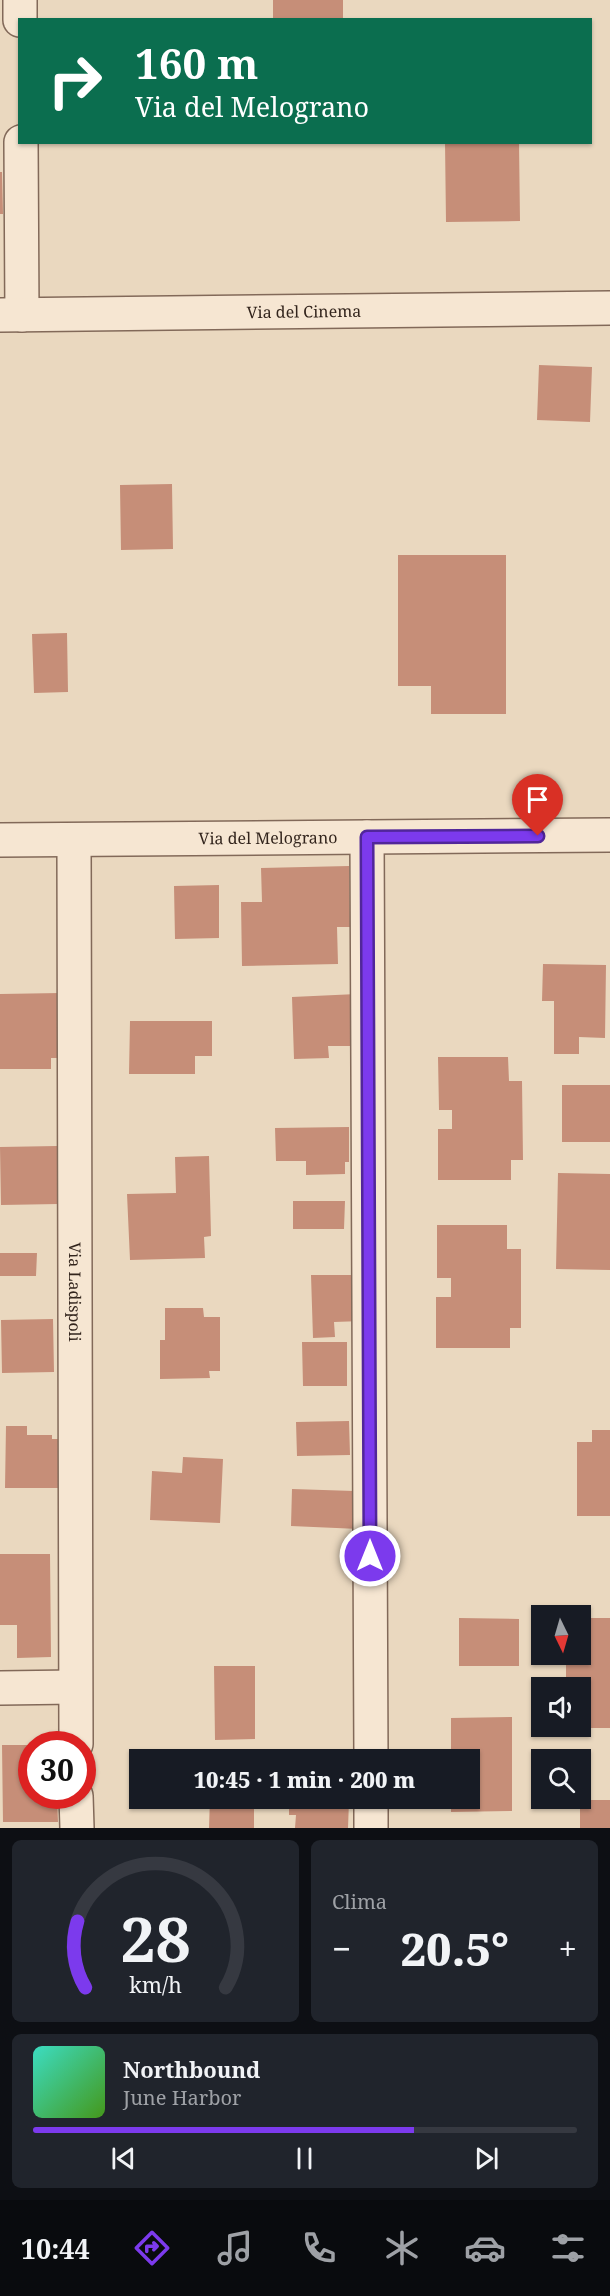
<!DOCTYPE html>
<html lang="it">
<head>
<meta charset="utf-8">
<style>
	:root { --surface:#171b24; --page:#20242c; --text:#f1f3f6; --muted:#9ea1a6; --line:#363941; --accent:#7c3aed }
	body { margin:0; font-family:"Noto Serif",serif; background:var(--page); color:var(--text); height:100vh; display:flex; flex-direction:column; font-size:22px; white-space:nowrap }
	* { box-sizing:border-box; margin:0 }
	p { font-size:20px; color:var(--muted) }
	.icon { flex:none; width:33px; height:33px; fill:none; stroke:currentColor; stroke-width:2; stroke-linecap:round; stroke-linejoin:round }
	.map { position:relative; height:1828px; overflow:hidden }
	.side { display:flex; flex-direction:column; gap:12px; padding:12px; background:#0d0f14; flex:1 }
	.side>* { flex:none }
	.top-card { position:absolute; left:18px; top:18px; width:574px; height:126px; border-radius:0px; box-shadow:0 2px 4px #0004; background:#0b6e4f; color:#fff; overflow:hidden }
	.needle { width:39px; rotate:175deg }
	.buttons { position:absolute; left:531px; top:1605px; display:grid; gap:12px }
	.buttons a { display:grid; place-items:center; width:60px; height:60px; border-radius:0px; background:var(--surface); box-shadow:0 2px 4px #0004; font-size:30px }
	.speed { position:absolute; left:18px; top:1731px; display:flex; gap:12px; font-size:30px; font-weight:700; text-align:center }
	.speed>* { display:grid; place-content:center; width:78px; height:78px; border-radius:50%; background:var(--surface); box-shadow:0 2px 4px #0004; line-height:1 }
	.speed .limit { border:9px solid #d22; background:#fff; color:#111 }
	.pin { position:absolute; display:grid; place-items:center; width:51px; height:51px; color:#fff; margin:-62px -26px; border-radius:50% 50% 50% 0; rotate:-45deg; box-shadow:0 0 6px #0007 }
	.pin .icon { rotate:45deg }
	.me { position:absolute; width:66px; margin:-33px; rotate:0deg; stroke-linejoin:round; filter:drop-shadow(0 0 4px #0008) }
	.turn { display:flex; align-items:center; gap:21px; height:126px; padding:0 18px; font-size:27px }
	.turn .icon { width:78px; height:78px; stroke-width:2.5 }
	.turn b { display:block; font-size:42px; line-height:51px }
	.big { font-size:45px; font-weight:800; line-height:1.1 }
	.side .card { flex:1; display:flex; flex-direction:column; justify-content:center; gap:9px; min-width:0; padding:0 21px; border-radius:9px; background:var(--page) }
	.side .dial { align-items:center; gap:0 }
	.dial svg { height:156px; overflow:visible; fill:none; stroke:var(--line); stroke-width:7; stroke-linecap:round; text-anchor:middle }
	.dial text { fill:var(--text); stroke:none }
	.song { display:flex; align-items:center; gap:18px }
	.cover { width:72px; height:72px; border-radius:9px; background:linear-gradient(135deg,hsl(170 70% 55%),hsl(100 70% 35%)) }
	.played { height:6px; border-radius:3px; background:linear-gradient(90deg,var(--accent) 70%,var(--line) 70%) }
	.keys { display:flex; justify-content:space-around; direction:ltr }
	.heat { display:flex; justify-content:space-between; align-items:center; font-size:33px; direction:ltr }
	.side .tiles { flex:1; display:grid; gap:12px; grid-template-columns:1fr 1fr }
	.card:last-child { grid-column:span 2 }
	.trip { position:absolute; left:129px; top:1749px; width:351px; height:60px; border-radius:0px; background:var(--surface); box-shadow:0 2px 4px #0004; font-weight:800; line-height:60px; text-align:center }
	.tabs { display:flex; height:96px; justify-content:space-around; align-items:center; background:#090b0e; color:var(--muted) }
	.tabs .icon { width:42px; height:42px }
	.tabs .on { color:var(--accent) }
	.tabs b { font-size:27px; color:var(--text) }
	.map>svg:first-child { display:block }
</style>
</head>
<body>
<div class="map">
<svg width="610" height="1828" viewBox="0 0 610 1828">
	<rect width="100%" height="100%" fill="#ead8bf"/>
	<path fill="#c68e78" d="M273 0H343V20H273Z
		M445 142H519L520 221 446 222Z
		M0 172H2L3 214H0Z
		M539 365 592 367 590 422 537 420Z
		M172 484 173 549 121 550 120 485Z
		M398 555H506V714H431V686H398Z
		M67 633 68 692 34 693 32 634Z
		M349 866 350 927H337L338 964 242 966 241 902H262L261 868Z
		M219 885V938L175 939 174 886Z
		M543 964 606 965 605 1038 579 1037V1054H554V1001H542Z
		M60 993V1058H51V1069H0V994Z
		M357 994 359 1046H328L329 1058 294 1059 292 997Z
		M130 1021H212V1056H195V1074H129Z
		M438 1057H508L509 1081H522L523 1160H511V1180H438V1129H452V1110H439Z
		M562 1085H610V1142H562Z
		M349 1127V1162H345V1174L306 1175V1161H276L275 1128Z
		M57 1146 58 1204 1 1205 0 1147Z
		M209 1156 211 1236 204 1237 205 1258 130 1260 127 1194 176 1193 175 1157Z
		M558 1173 610 1174V1270L556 1269Z
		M293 1201H345L344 1229H293Z
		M437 1225H507V1249H521V1328H510V1348H436V1297H451V1278H437Z
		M0 1253H37L36 1276H0Z
		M311 1275H360L362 1321 334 1322 335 1337 313 1338Z
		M165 1308H203L204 1317H220V1371H209L210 1378 160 1379V1340H165Z
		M53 1319 54 1372 2 1373 1 1320Z
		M302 1342H347V1386H303Z
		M349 1421 350 1455 297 1456 296 1422Z
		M6 1426H27V1435H52V1439H65V1488H5Z
		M592 1430H610V1516H577V1442H592Z
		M183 1457 223 1459 220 1523 150 1520 152 1471 182 1473Z
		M292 1489 354 1491 353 1513H360L359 1529 291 1526Z
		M0 1554H50L51 1657 17 1658V1625H0Z
		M459 1618 519 1619V1666H459Z
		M580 1618H610V1728H580V1688H566V1654H580Z
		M214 1666H255V1739L215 1740Z
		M512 1717V1811L451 1812V1798H470V1760H451V1718Z
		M2 1745H32V1796H57L58 1822H3Z
		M290 1753 360 1754V1760H290Z
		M210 1798H254V1828H209Z
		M289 1798H359V1801H349L348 1828H295L296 1815H289Z
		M580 1800H610V1828H580Z"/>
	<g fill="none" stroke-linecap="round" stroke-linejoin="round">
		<defs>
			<g id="minor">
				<path d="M20 0V20"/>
				<path d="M21 142 22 315"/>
				<path id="s1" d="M0 315 610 308"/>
				<path d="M367 837 371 1760"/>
				<path id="s2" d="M0 840 610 835"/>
				<path id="s3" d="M74 840 76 1744"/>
				<path d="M0 1688 75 1687"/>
				<path d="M76 1796 77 1828"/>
				<path d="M371 1798V1828"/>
			</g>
		</defs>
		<use href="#minor" stroke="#826959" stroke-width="36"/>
		<use href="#minor" stroke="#f6e6d2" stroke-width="33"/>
	</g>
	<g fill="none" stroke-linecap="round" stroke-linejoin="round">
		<defs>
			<path id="route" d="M370 1556 367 837 538 836"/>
		</defs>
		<use href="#route" stroke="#51269a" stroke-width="15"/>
		<use href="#route" stroke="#7c3aed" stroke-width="10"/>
	</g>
	<g text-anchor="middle" stroke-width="6" stroke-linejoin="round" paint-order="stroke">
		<g font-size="16" fill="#32241c" stroke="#f2e3ce">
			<text dy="6" stroke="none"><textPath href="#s1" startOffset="304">Via del Cinema</textPath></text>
			<text dy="6" stroke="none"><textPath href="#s2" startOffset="268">Via del Melograno</textPath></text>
			<text dy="6" stroke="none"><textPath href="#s3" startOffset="452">Via Ladispoli</textPath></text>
		</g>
	</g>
</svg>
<div class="buttons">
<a><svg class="needle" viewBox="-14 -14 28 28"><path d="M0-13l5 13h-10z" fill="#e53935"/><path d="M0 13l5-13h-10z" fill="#9ea1a6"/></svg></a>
<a><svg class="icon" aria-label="sound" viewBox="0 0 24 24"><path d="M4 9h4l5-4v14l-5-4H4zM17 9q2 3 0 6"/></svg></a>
<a><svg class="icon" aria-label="search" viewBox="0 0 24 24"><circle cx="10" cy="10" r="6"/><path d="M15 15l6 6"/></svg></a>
</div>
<div class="speed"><div class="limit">30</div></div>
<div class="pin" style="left:538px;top:836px;background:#d93025"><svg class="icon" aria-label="arrive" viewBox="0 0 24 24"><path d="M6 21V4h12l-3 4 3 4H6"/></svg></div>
<svg class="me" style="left:370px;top:1556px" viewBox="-20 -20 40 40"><circle r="17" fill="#7c3aed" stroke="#fff" stroke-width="3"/><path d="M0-11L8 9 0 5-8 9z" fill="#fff"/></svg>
<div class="trip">10:45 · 1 min · 200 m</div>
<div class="top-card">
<div class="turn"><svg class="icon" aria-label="right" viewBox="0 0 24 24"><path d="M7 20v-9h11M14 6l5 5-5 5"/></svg><div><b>160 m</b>Via del Melograno</div></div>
</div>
</div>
<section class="side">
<div class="tiles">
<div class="card dial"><svg viewBox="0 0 100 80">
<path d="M14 69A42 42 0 1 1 86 69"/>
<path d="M14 69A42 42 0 0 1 10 35" stroke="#7c3aed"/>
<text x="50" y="56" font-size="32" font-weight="700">28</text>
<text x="50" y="72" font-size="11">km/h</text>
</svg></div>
<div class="card"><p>Clima</p>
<div class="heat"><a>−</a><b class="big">20.5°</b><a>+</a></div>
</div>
<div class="card">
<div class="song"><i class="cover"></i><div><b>Northbound</b><p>June Harbor</p></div></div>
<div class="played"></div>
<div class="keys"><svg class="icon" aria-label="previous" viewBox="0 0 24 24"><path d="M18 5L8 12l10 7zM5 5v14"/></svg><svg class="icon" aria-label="pause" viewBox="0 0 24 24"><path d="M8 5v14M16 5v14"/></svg><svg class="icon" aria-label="next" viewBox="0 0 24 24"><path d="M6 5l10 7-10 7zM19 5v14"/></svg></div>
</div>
</div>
</section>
<nav class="tabs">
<b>10:44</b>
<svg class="icon on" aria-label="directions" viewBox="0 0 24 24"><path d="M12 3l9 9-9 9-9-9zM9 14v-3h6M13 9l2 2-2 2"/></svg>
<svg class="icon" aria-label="music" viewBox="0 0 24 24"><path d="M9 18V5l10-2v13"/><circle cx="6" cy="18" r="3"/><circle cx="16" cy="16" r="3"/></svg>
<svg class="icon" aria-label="phone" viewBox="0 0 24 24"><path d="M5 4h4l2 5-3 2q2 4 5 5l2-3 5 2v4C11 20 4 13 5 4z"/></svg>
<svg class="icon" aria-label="climate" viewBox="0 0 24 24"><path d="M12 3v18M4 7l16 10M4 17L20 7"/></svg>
<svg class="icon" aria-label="car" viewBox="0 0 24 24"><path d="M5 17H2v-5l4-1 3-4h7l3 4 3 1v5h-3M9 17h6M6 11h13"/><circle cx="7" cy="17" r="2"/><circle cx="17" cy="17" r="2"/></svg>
<svg class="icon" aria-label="filters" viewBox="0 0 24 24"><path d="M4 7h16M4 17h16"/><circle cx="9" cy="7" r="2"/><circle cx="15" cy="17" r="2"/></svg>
</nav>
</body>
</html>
